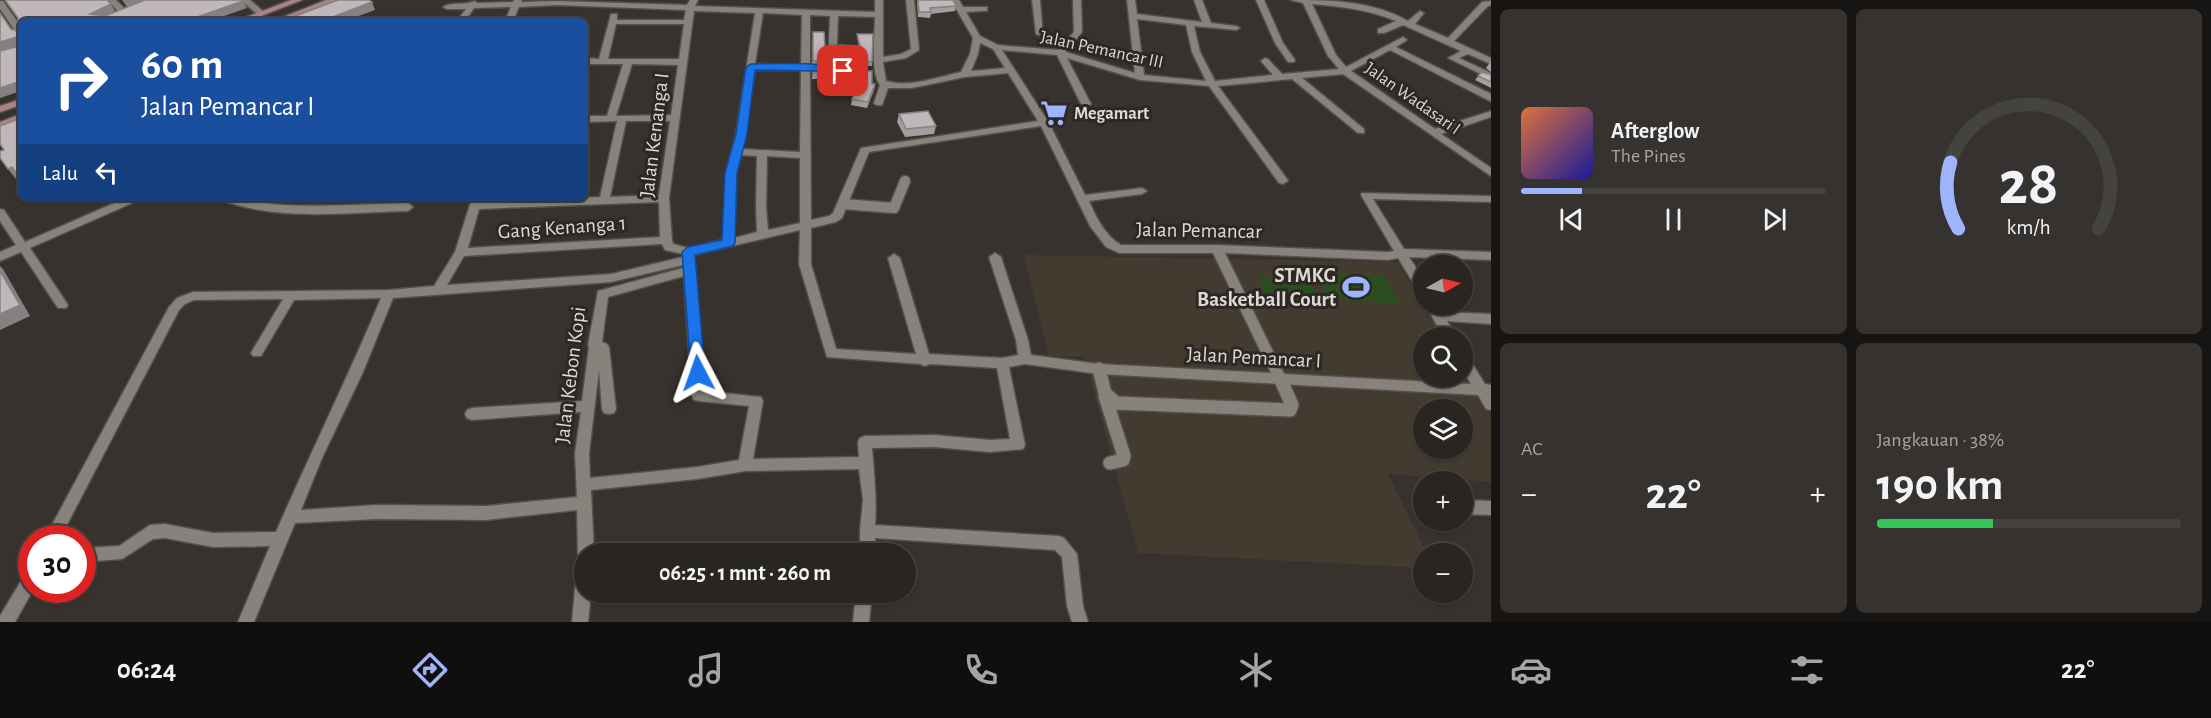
<!DOCTYPE html>
<html lang="id">
<head>
<meta charset="utf-8">
<style>
	:root { --surface:#292622; --page:#35322f; --text:#f1f3f6; --muted:#a5a5a5; --line:#454340; --accent:#9eb4fd }
	body { margin:0; font-family:"Alegreya Sans",sans-serif; background:var(--page); color:var(--text); height:100vh; display:flex; flex-direction:column; font-size:22px; white-space:nowrap }
	* { box-sizing:border-box; margin:0 }
	p { font-size:20px; color:var(--muted) }
	.icon { flex:none; width:33px; height:33px; fill:none; stroke:currentColor; stroke-width:2; stroke-linecap:round; stroke-linejoin:round }
	.map { position:relative; flex:1; overflow:hidden }
	.drawer { display:flex; flex-direction:column; gap:9px; padding:9px; background:#171513; width:720px }
	.drawer>* { flex:none }
	.hud { position:absolute; left:18px; top:18px; width:570px; height:183px; border-radius:9px; box-shadow:0 2px 4px #0004,0 0 0 2px var(--line); background:#1a4fa0; color:#fff; overflow:hidden }
	.needle { width:39px; rotate:82deg }
	.tools { position:absolute; left:1413px; top:255px; display:grid; gap:12px }
	.tools a { display:grid; place-items:center; width:60px; height:60px; border-radius:50%; background:var(--surface); box-shadow:0 2px 4px #0004,0 0 0 2px var(--line); font-size:30px }
	.speed { position:absolute; left:18px; top:525px; display:flex; gap:12px; font-size:30px; font-weight:700; text-align:center }
	.speed>* { display:grid; place-content:center; width:78px; height:78px; border-radius:50%; background:var(--surface); box-shadow:0 2px 4px #0004,0 0 0 2px var(--line); line-height:1 }
	.speed .limit { border:9px solid #d22; background:#fff; color:#111 }
	.pin { position:absolute; display:grid; place-items:center; width:51px; height:51px; color:#fff; margin:-26px; border-radius:12px; box-shadow:0 3px 9px #0006 }
	.me { position:absolute; width:66px; margin:-33px; rotate:356deg; stroke-linejoin:round; filter:drop-shadow(0 0 4px #0008) }
	.turn { display:flex; align-items:center; gap:21px; height:126px; padding:0 24px; font-size:27px }
	.turn .icon { width:78px; height:78px; stroke-width:2.5 }
	.turn b { display:block; font-size:42px; line-height:51px }
	.then { display:flex; align-items:center; height:57px; padding:0 24px; background:#0003; gap:12px; font-size:22px }
	.big { font-size:45px; font-weight:700; line-height:1.1 }
	.drawer .tile { flex:1; display:flex; flex-direction:column; justify-content:center; gap:9px; min-width:0; padding:0 21px; border-radius:9px; background:var(--page) }
	.drawer .dial { align-items:center; gap:0 }
	.dial svg { height:156px; overflow:visible; fill:none; stroke:var(--line); stroke-width:7; stroke-linecap:round; text-anchor:middle }
	.dial text { fill:var(--text); stroke:none }
	.song { display:flex; align-items:center; gap:18px }
	.cover { width:72px; height:72px; border-radius:9px; background:linear-gradient(135deg,hsl(20 70% 55%),hsl(240 70% 35%)) }
	.played { height:6px; border-radius:3px; background:linear-gradient(90deg,var(--accent) 20%,var(--line) 20%) }
	.keys { display:flex; justify-content:space-around; direction:ltr }
	.heat { display:flex; justify-content:space-between; align-items:center; font-size:33px; direction:ltr }
	.charge { height:9px; border-radius:4px; background:linear-gradient(90deg,#34c759 38%,var(--line) 0) }
	.drawer .tiles { flex:1; display:grid; gap:9px; grid-template-columns:repeat(2,1fr) }
	.trip { position:absolute; left:574px; top:543px; width:342px; height:60px; border-radius:30px; background:var(--surface); box-shadow:0 2px 4px #0004,0 0 0 2px var(--line); font-weight:700; line-height:60px; text-align:center }
	.tabs { display:flex; height:96px; justify-content:space-around; align-items:center; background:#100f0e; color:var(--muted) }
	.tabs .icon { width:42px; height:42px }
	.tabs .selected { color:var(--accent) }
	.tabs b { font-size:27px; color:var(--text) }
	main { display:flex; flex:1; min-height:0 }
	.map>svg:first-child { display:block }
</style>
</head>
<body>
<main>
<div class="map">
<svg width="1491" height="622" viewBox="0 0 1491 622">
	<rect width="100%" height="100%" fill="#37322d"/>
	<path fill="#433a30" fill-rule="evenodd" d="M1024 255 1397 262 1443 337 1424 338V376H1462L1463 369 1491 415V482L1388 474 1427 553 1424 554 1423 568 1138 553 1084 357 1049 356ZM1424 410H1462V448H1424Z"/>
	<path fill="#2b4e21" d="M1313 271 1384 276 1401 304 1327 299Z
		M1258 277 1309 280 1319 299 1267 296Z"/>
	<g fill="none" stroke-linecap="round" stroke-linejoin="round">
		<defs>
			<path id="lane-far1" d="M843 204 894 208 905 181"/>
			<path id="lane" d="M1099 369 1105 393 1116 403 1290 410 1292 405 1280 378
				M1105 396 1124 456 1123 460 1110 463"/>
			<path id="street" d="M108 0H116L127 11V15H121Z
				M241 0H250L265 13 258 15Z
				M514 0H522L521 2 557 1 687 5 690 0H698L695 6 875 12V0H883V57L901 54 911 49 906 0H914L919 50 906 58 883 62 886 81C911 88 937 77 961 72L970 54 973 38 951 0H959L963 7H987V11H984L966 12 980 36 998 45 1058 50 1074 32 1073 0H1081L1082 32 1066 52 1135 73 1127 0H1135L1137 14 1202 22 1194 0H1202L1211 23 1236 26 1240 28 1236 30 1194 26 1200 52 1215 81 1273 75 1261 61 1265 58 1268 59 1282 74 1339 69 1328 56 1303 3 1291 0C1330 0 1374 1 1408 21L1420 11 1424 13 1415 24 1448 38 1482 2 1491 1V5L1488 6 1454 41 1491 58V64L1468 54 1459 58 1491 73V79L1448 58 1461 51 1403 25 1384 33H1378V29L1396 21C1367 9 1343 7 1312 4L1336 55 1346 67 1403 37 1407 40 1396 47 1491 94V101L1488 100 1390 50 1351 71 1435 129 1491 111V117L1441 134 1491 168V176L1343 74 1302 78 1364 129V133H1358L1292 79 1218 86 1287 179 1288 181 1283 184 1279 183 1209 86 1140 80 1067 58 1091 104 1086 107 1081 104 1057 55 1002 50 1049 123 1085 195 1142 188 1147 191 1142 194 1089 201C1096 217 1105 236 1121 245H1217L1388 252 1394 251 1361 195 1362 193 1491 196V202L1373 199 1404 249 1491 252V260L1409 257 1424 280V295L1420 294 1398 258 1388 260 1225 253 1284 374 1471 384 1462 369V352L1466 354 1485 384 1491 385V410L1486 409 1478 395 1099 374 1025 364 1009 367 1025 445 1023 449 990 452 934 447 872 448C874 474 877 498 875 525L1059 536 1064 538 1077 554 1083 606 1088 622H1072L1067 606 1062 557 1055 550 875 538 876 554H860V531L863 500 859 469 746 471 697 479 591 490 594 554H585V592H591L588 622H572L577 568 580 563 585 561 581 559 578 554 577 510 486 520 377 519 295 523 254 622H238L270 546 213 547 165 538 153 539 122 559 82 562V548L119 546 150 525 165 524 213 533 276 532C310 454 348 377 381 298L294 300 261 356H253L251 353 283 299 194 300 185 304 179 310 60 538H45L169 307 177 298 193 292 389 290 434 286 455 252 472 198H482L481 202 600 197 617 121 585 122V116H607L623 64H585V58L599 59 611 14H617V20H684L686 10 557 5 519 7 513 21H505L511 7 474 8 465 21H457L466 9H447L443 7C452 1 465 6 474 1L478 3 513 2ZM694 11 755 13 736 134 726 173 723 240 688 248 673 244 672 240 669 198ZM763 13 802 15 801 65 755 64ZM810 15 830 16 828 67 810 65ZM838 16 875 17C875 34 870 73 880 85L874 103 876 105H882L888 88H912L965 77 1008 73 1038 121 861 148 833 213 829 216 811 220 810 71 842 74 846 71 836 68ZM1137 19 1186 25 1192 52 1206 81 1144 75ZM616 24H684L679 59H608ZM980 43 993 49 1005 68 971 71 978 54ZM632 64 678 65 671 115 616 116ZM755 70H801L800 152 742 149ZM626 121H670L659 195 610 197ZM1041 126 1090 226 1106 247 1119 253H1213L1271 373 1099 364 1031 355 1028 340 1001 257 995 253 989 257 1016 340 1018 355 1002 358 929 354 900 258 894 254 888 258 916 354 836 349 811 264V228L836 222 842 218 869 152ZM741 155 757 156 756 207 757 232 734 238 736 173ZM767 156 800 158V223L768 230 766 207ZM659 202 660 237 468 248 479 209ZM800 230 799 264 827 357 920 364 925 366 930 364 997 368 1010 439 990 440 934 435 865 436 860 438 858 442 859 457 753 459 763 401 761 397 705 391 694 255ZM662 244 665 250 683 254V257L611 274 447 285 464 256ZM683 265V268L598 291 588 345 589 347 582 401 472 408 467 410 465 414 467 418 472 420 581 412 575 453 577 497 486 506 377 505 301 510 322 458 363 372 393 298 611 282ZM684 276 692 396 694 400 699 401 749 406 739 460 697 467 590 478 589 453 599 370 602 409 604 413 609 414 614 413 616 409 609 347 607 344 602 342 608 297Z
				M1032 0H1040L1043 36 1036 34Z
				M1256 0H1264L1283 43 1295 60 1294 62H1288L1275 43Z
				M0 1H3L21 27V36L18 35 0 9Z
				M126 198H140L139 200 30 248 68 305 66 308H58L21 252 0 261V252L16 245 0 221V209L4 210 25 242Z
				M221 198C242 198 264 204 286 205 326 207 367 204 408 203L413 207 408 211C348 212 280 222 222 200Z
				M1425 304H1437L1442 312 1491 314V324L1447 321 1457 338H1444Z
				M1462 500 1491 501V515L1462 514Z
				M32 569 33 590 15 622H0V616L27 571Z
				M856 592H872L869 622H853Z"/>
			<path id="secondary" d="M291 0H302L248 21H236Z
				M326 0H337L285 21H273Z
				M21 99V105L0 112V106Z
				M21 114V120L0 128V122Z"/>
		</defs>
		<use href="#lane-far1" stroke="#534f4b" stroke-width="13"/>
		<use href="#lane" stroke="#534f4b" stroke-width="16"/>
		<use href="#street" stroke="#534f4b" stroke-width="3"/>
		<use href="#secondary" stroke="#534f4b" stroke-width="3"/>
		<use href="#lane-far1" stroke="#87827c" stroke-width="10"/>
		<use href="#lane" stroke="#87827c" stroke-width="13"/>
		<use href="#street" fill="#87827c" fill-rule="evenodd"/>
		<use href="#secondary" fill="#aa8484" fill-rule="evenodd"/>
	</g>
	<path fill="#a59da0" d="M917 0H953L956 6 955 11 931 14 930 18 918 17Z
		M813 32 826 61V65H812Z
		M857 34 872 62V66H838L839 45 859 46 857 38Z
		M1491 61V72L1486 68Z
		M813 69 872 71V84H875L874 90 867 108 851 105 852 99 857 86H853V79H812Z
		M1482 72 1491 75V88L1475 80Z
		M899 114 936 126 934 134 905 137 897 122Z"/>
	<path fill="#868082" d="M122 0H147L127 7Z
		M243 1 247 8 210 21H186Z
		M372 2 375 10 345 21H322Z
		M111 4 115 11 96 21 90 14Z
		M17 37 21 45 0 51V42Z
		M21 81V91L0 98V88Z
		M875 84 874 90 867 108 868 102Z
		M12 167 20 177 16 179 8 169Z
		M0 266 3 269 30 316 0 330Z"/>
	<path fill="#c0b7ba" stroke="#868082" stroke-width="1.5" d="M5 0H107L111 4 90 14 105 16 145 0H242L243 1 186 21H21V81L0 88V51L16 47 17 37 0 42V13L11 29 17 31 18 18Z
		M338 0H369L372 2 322 21H282Z
		M918 0H953L956 6 930 8 931 12H919Z
		M813 32H824L826 61H813Z
		M857 34H873L872 62H839V45L860 46Z
		M813 69 872 71V84H875L868 102 852 99 860 80H854V73H813Z
		M1482 72 1491 75V82L1478 76Z
		M928 111 936 126 906 129 899 114Z
		M21 118V180L12 167 8 169 0 158V151L4 150 0 144V126Z
		M0 271 20 305 0 314Z"/>
	<path fill="#1a73e8" stroke="#114b97" stroke-width="1.5" d="M751 64C771 64 834 61 848 71L843 74 816 71 755 70 747 134 737 173 735 243 733 246 695 255 705 373 703 377H693L691 373 682 252 688 247 722 240 725 173 736 134 746 67Z"/>
	<defs>
		<symbol id="supermarket-bare" viewBox="-9 -9 18 18"><path d="M-6-5.5h2.5l.6 2H6L4.5 2H-2.5L-4.4-4H-6ZM-1.5 3.2a1.3 1.3 0 1 0 .1 0ZM3 3.2a1.3 1.3 0 1 0 .1 0Z" fill="#9eb4fd" stroke="#2d2823" stroke-width="2.5" paint-order="stroke"/></symbol>
		<symbol id="stadium-bare" viewBox="-9 -9 18 18"><path d="M0-5a6.5 5 0 1 0 0 10a6.5 5 0 1 0 0-10ZM-3.5-1.8h7v3.6h-7Z" fill="#9eb4fd" stroke="#2d2823" stroke-width="2.5" paint-order="stroke"/></symbol>
	</defs>
	<g fill-rule="evenodd">
		<use href="#supermarket-bare" x="1035" y="94" width="38" height="38"/>
		<use href="#stadium-bare" x="1337" y="268" width="38" height="38"/>
	</g>
	<g text-anchor="middle" stroke-width="6" stroke-linejoin="round" paint-order="stroke">
		<g font-size="18" fill="#dcd9d6" stroke="#2d2823">
			<text transform="translate(1102 49) rotate(12)" y="6">Jalan Pemancar III</text>
			<text transform="translate(1413 98) rotate(35)" y="6">Jalan Wadasari I</text>
		</g>
		<g font-size="18" font-weight="bold" fill="#dcd9d6" stroke="#2d2823" text-anchor="start">
			<text x="1074" y="119">Megamart</text>
		</g>
		<g font-size="21" fill="#dcd9d6" stroke="#2d2823">
			<text transform="translate(654 135) rotate(-83)" y="7">Jalan Kenanga I</text>
			<text transform="translate(562 227) rotate(-4)" y="7">Gang Kenanga 1</text>
			<text transform="translate(1199 230) rotate(1)" y="7">Jalan Pemancar</text>
			<text transform="translate(1254 357) rotate(3)" y="7">Jalan Pemancar I</text>
			<text transform="translate(570 375) rotate(-83)" y="7">Jalan Kebon Kopi</text>
		</g>
		<g font-size="21" font-weight="bold" fill="#dcd9d6" stroke="#2d2823" text-anchor="end">
			<text x="1336" y="282">STMKG<tspan x="1336" dy="24">Basketball Court</tspan></text>
		</g>
	</g>
</svg>
<div class="tools">
<a><svg class="needle" viewBox="-14 -14 28 28"><path d="M0-13l5 13h-10z" fill="#e53935"/><path d="M0 13l5-13h-10z" fill="#a5a5a5"/></svg></a>
<a><svg class="icon" aria-label="search" viewBox="0 0 24 24"><circle cx="10" cy="10" r="6"/><path d="M15 15l6 6"/></svg></a>
<a><svg class="icon" aria-label="layers" viewBox="0 0 24 24"><path d="M12 4l9 5-9 5-9-5zM3 14l9 5 9-5"/></svg></a>
<a>+</a>
<a>−</a>
</div>
<div class="speed"><div class="limit">30</div></div>
<div class="pin" style="left:843px;top:71px;background:#d93025"><svg class="icon" aria-label="arrive" viewBox="0 0 24 24"><path d="M6 21V4h12l-3 4 3 4H6"/></svg></div>
<svg class="me" style="left:698px;top:373px" viewBox="-20 -20 40 40"><path d="M0-17L14 15 0 8-14 15z" fill="#1a73e8" stroke="#fff" stroke-width="4"/></svg>
<div class="trip">06:25 · 1 mnt · 260 m</div>
<div class="hud">
<div class="turn"><svg class="icon" aria-label="right" viewBox="0 0 24 24"><path d="M7 20v-9h11M14 6l5 5-5 5"/></svg><div><b>60 m</b>Jalan Pemancar I</div></div>
<div class="then">Lalu<svg class="icon" aria-label="left" viewBox="0 0 24 24"><path d="M17 20v-9H6M10 6l-5 5 5 5"/></svg></div>
</div>
</div>
<section class="drawer">
<div class="tiles">
<div class="tile">
<div class="song"><i class="cover"></i><div><b>Afterglow</b><p>The Pines</p></div></div>
<div class="played"></div>
<div class="keys"><svg class="icon" aria-label="previous" viewBox="0 0 24 24"><path d="M18 5L8 12l10 7zM5 5v14"/></svg><svg class="icon" aria-label="pause" viewBox="0 0 24 24"><path d="M8 5v14M16 5v14"/></svg><svg class="icon" aria-label="next" viewBox="0 0 24 24"><path d="M6 5l10 7-10 7zM19 5v14"/></svg></div>
</div>
<div class="tile dial"><svg viewBox="0 0 100 80">
<path d="M14 69A42 42 0 1 1 86 69"/>
<path d="M14 69A42 42 0 0 1 10 35" stroke="#9eb4fd"/>
<text x="50" y="56" font-size="32" font-weight="700">28</text>
<text x="50" y="72" font-size="11">km/h</text>
</svg></div>
<div class="tile"><p>AC</p>
<div class="heat"><a>−</a><b class="big">22°</b><a>+</a></div>
</div>
<div class="tile"><p>Jangkauan · 38%</p><b class="big">190 km</b><div class="charge"></div></div>
</div>
</section>
</main>
<nav class="tabs">
<b>06:24</b>
<svg class="icon selected" aria-label="directions" viewBox="0 0 24 24"><path d="M12 3l9 9-9 9-9-9zM9 14v-3h6M13 9l2 2-2 2"/></svg>
<svg class="icon" aria-label="music" viewBox="0 0 24 24"><path d="M9 18V5l10-2v13"/><circle cx="6" cy="18" r="3"/><circle cx="16" cy="16" r="3"/></svg>
<svg class="icon" aria-label="phone" viewBox="0 0 24 24"><path d="M5 4h4l2 5-3 2q2 4 5 5l2-3 5 2v4C11 20 4 13 5 4z"/></svg>
<svg class="icon" aria-label="climate" viewBox="0 0 24 24"><path d="M12 3v18M4 7l16 10M4 17L20 7"/></svg>
<svg class="icon" aria-label="car" viewBox="0 0 24 24"><path d="M5 17H2v-5l4-1 3-4h7l3 4 3 1v5h-3M9 17h6M6 11h13"/><circle cx="7" cy="17" r="2"/><circle cx="17" cy="17" r="2"/></svg>
<svg class="icon" aria-label="filters" viewBox="0 0 24 24"><path d="M4 7h16M4 17h16"/><circle cx="9" cy="7" r="2"/><circle cx="15" cy="17" r="2"/></svg>
<b>22°</b>
</nav>
</body>
</html>
